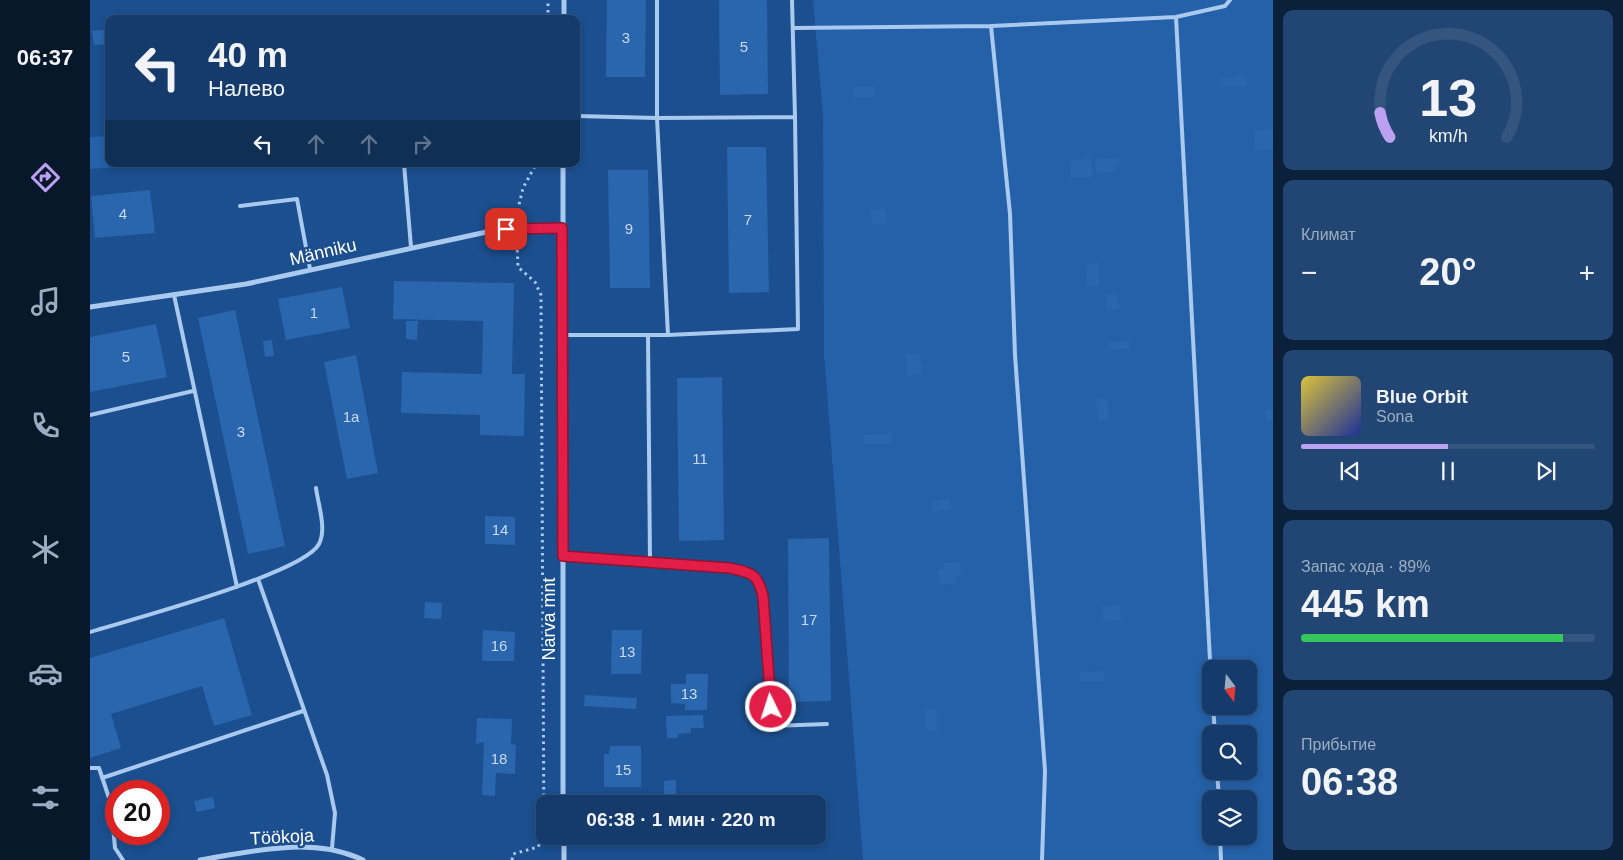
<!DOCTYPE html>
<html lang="ru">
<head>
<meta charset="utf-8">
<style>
	:root { --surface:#143b6b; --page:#214673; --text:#f1f3f6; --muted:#9dadc1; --line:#33557e; --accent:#bca0f2 }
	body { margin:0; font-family:Helvetica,sans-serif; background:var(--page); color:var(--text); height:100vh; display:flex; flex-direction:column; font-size:19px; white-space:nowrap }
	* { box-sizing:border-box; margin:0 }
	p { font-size:16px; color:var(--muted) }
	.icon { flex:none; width:28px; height:28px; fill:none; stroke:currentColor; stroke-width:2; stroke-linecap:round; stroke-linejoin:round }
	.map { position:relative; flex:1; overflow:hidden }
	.details { display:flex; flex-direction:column; gap:10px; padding:10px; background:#0b203b; width:350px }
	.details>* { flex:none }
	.guide { position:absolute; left:15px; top:15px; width:475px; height:152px; border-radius:10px; box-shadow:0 2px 8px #0003,0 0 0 1px var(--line); background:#143b6b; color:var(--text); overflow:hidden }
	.needle { width:32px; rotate:164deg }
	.buttons { position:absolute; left:1112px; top:660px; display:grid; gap:10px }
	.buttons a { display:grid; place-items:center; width:55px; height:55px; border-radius:10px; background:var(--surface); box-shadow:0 2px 8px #0003,0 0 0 1px var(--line); font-size:25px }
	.speed { position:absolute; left:15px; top:780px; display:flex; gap:10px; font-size:25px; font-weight:700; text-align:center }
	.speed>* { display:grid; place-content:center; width:65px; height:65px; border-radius:50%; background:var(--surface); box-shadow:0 2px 8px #0003,0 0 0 1px var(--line); line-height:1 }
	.speed .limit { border:8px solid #d22; background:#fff; color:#111 }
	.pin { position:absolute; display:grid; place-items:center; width:42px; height:42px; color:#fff; margin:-21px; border-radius:10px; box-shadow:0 2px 8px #0006 }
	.me { position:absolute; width:55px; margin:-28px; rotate:356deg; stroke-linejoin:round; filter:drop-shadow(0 0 4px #0008) }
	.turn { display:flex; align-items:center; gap:18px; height:105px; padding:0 20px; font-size:22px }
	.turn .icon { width:65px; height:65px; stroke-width:2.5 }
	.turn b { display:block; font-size:35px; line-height:42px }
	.lanes { display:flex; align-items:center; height:48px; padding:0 20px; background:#0003; justify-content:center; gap:25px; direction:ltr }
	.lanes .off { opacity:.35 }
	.big { font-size:38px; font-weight:700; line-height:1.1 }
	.details .widget { flex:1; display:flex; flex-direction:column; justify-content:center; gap:8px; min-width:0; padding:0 18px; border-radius:10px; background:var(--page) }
	.details .dial { align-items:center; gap:0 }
	.dial svg { height:130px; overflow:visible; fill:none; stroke:var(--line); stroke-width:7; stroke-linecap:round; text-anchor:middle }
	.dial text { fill:var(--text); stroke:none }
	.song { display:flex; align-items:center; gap:15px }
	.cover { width:60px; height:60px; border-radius:8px; background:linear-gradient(135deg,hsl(50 70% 55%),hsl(230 70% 35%)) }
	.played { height:5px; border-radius:2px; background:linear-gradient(90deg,var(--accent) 50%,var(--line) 50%) }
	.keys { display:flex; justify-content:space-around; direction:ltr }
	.heat { display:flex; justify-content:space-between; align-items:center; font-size:28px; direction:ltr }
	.charge { height:8px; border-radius:4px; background:linear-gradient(90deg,#34c759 89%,var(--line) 0) }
	.trip { position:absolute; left:446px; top:795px; width:290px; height:50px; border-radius:10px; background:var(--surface); box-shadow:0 2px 8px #0003,0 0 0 1px var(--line); font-weight:700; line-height:50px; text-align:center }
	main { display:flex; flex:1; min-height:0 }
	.menu { display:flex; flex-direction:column; width:90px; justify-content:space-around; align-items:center; background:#08182b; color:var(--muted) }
	.menu .icon { width:35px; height:35px }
	.menu .current { color:var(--accent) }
	.menu b { font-size:22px; color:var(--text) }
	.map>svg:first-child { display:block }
</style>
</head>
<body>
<main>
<nav class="menu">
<b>06:37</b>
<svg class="icon current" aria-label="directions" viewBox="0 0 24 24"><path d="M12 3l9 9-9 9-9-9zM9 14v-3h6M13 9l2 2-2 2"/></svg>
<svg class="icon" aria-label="music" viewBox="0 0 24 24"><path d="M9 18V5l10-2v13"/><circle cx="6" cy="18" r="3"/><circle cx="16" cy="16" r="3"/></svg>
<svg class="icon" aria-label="phone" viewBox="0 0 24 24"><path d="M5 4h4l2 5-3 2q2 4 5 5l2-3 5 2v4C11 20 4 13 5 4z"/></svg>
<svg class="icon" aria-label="climate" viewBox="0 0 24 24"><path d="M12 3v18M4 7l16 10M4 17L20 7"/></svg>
<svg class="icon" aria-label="car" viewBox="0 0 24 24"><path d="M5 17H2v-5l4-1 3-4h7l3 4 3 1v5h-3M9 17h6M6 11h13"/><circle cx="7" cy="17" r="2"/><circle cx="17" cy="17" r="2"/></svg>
<svg class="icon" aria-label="filters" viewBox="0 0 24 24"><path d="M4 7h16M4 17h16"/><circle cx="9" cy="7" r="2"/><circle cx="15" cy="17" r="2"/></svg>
</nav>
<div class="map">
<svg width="1183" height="860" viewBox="0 0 1183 860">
	<rect width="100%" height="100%" fill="#1b4f8f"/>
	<path fill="#2461a8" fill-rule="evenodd" d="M723 0H1183V860H773L734 354 733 116ZM1121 669H1159V706H1121ZM1121 734H1159V771H1121ZM1121 799H1159V836H1121Z
		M19 136V164H68L0 169V137Z"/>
	<path fill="#2a66ad" d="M517 0H556L555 77H516Z
		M629 0H677L678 94 630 95Z
		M19 29V44L4 45 2 31Z
		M1156 76 1157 86 1131 87 1130 78Z
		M784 86 785 97 764 98V87Z
		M1183 129V149L1165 151 1164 131Z
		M637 147H676L679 292 639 293Z
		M1001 158 1003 177 981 178 980 160Z
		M1030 158V166H1024L1025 172 1006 173 1005 159Z
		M518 170H558L560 288H520Z
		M60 190 65 233 5 238 1 196Z
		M795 209 796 223 782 224 780 210Z
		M1008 263 1010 286 997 287 996 264Z
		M304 281 424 283 422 374H435L434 436 390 435V415L311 413 312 372 392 374 393 321 303 319Z
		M252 287 260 328 196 340 188 299Z
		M1028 293 1029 309 1017 310 1016 294Z
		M145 310 195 546 158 554 108 318Z
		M316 321H328L327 340 316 339Z
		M66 324 77 377 0 392V337Z
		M182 340 184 356 175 357 173 341Z
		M1039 341 1040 349 1019 350 1018 342Z
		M830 353 832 374 817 375 816 354Z
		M266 355 288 473 257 479 234 362Z
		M632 377 634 540 589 541 587 378Z
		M1017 398 1019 420 1008 421 1006 399Z
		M1175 410H1183V420L1176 421Z
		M801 434 802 443 774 444V435Z
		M860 499 861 509 842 511 841 501Z
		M395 516 425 517V545L395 544Z
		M739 538 741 701 699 702 698 539Z
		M870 562 871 577H865L866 584 850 585 848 570 854 569V563Z
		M335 602 352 603 351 619 334 618Z
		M1030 605 1031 620 1013 621 1012 606Z
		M134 618 162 715 124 726 112 686 21 714 31 748 0 758V658Z
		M393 630 425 632 424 661H392Z
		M522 630H552L551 674H521Z
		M1014 671V681H990V672Z
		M596 674H618L617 710H595V704L581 703V684H596Z
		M495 695 547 698 546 709 494 706Z
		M835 709H846L847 731H836Z
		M613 715 614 728H601V733L588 734V738H577L576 716Z
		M387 718 422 719 421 744 426 745 425 774 406 773 405 796 392 795 394 742 386 744Z
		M520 746H551V787H514V754H519Z
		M586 780V804H559V797L574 796V781Z
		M123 797 125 808 107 812 104 801Z"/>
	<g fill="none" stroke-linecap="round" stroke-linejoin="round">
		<path stroke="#a9c9ee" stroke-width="3" stroke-dasharray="2.5 4" stroke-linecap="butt" d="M458 19V3
			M426 217 433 188 446 164
			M422 860 423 854 448 847 454 835 451 295 445 282 428 267 427 243"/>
		<path stroke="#a9c9ee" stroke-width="4" d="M567 0V118L578 335
			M702 0 705 117
			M1086 17 1121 679
			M901 26 920 214 925 355 955 771 952 860
			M703 28 901 26 1086 17 1135 6 1140 0
			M314 164 321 247
			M150 206 207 199 220 269
			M84 295 147 587
			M472 335H578L708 329 705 117 567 118 486 116
			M558 335 560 563
			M0 415 103 391
			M473 556 639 568C661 573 667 572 673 596L682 726 737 724
			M168 579 237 775 245 813 242 848
			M0 632C39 620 213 574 229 544 237 529 228 504 226 488
			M1123 706 1125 734
			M0 768H9L21 804 25 848 33 860
			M1127 771 1129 799
			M12 778 213 711
			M1130 836 1131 860"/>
		<path stroke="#a9c9ee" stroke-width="5" d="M474 19V0
			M473 164V804
			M0 307 156 284 406 230 473 228
			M474 836V860
			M110 860C163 851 223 836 273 860"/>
	</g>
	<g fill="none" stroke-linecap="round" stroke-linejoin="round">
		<defs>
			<path id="route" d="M416 229 472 228 473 556 639 568C661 573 667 572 673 596L681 707"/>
		</defs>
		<use href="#route" stroke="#92132f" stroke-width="12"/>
		<use href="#route" stroke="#e11d48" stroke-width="9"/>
	</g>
	<g text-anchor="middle" stroke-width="5" stroke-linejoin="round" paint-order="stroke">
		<g font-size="15" fill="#cad9ea">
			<text x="536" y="43">3</text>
			<text x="654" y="52">5</text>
			<text x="33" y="219">4</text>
			<text x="658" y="225">7</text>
			<text x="539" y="234">9</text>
			<text x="224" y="318">1</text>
			<text x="36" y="362">5</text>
			<text x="261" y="422">1a</text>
			<text x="151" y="437">3</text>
			<text x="610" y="464">11</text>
			<text x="410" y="535">14</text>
			<text x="719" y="625">17</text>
			<text x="409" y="651">16</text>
			<text x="537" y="657">13</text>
			<text x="599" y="699">13</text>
			<text x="409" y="764">18</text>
			<text x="533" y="775">15</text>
		</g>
		<g font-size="18" fill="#fff" stroke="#1b4f8f">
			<text transform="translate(233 252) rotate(-13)" y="6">Männiku</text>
			<text transform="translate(459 619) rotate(-90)" y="6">Narva mnt</text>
			<text transform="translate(192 837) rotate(-3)" y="6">Töökoja</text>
		</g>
	</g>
</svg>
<div class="buttons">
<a><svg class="needle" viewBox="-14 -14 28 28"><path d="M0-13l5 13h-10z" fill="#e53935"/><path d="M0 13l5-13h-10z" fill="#9dadc1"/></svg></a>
<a><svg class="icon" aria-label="search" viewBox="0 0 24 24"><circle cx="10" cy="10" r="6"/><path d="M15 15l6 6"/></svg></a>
<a><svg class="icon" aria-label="layers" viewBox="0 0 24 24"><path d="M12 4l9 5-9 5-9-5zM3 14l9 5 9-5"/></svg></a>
</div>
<div class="speed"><div class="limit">20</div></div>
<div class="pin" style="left:416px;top:229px;background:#d93025"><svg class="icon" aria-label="arrive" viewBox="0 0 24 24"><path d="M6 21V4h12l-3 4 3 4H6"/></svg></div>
<svg class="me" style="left:681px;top:707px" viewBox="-20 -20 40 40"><circle r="17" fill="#e11d48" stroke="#fff" stroke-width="3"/><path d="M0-11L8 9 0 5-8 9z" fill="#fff"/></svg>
<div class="trip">06:38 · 1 мин · 220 m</div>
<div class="guide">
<div class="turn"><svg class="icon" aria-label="left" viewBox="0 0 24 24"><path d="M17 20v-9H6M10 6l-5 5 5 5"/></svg><div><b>40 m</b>Налево</div></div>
<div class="lanes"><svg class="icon" aria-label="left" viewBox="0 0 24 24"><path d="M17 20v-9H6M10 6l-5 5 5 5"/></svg><svg class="icon off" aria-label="ahead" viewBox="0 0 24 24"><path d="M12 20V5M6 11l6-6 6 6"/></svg><svg class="icon off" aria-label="ahead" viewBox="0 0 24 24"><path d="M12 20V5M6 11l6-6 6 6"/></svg><svg class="icon off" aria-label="right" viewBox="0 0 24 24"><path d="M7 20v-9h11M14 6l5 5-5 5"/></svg></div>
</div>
</div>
<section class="details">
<div class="widget dial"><svg viewBox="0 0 100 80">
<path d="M14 69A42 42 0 1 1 86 69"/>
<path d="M14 69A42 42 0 0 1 8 54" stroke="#bca0f2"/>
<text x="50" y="56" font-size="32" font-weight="700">13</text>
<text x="50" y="72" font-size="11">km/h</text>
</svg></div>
<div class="widget"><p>Климат</p>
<div class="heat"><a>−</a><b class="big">20°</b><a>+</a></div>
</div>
<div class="widget">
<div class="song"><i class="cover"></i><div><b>Blue Orbit</b><p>Sona</p></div></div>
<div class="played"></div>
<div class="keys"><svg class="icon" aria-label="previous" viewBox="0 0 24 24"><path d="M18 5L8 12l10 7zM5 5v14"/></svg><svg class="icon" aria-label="pause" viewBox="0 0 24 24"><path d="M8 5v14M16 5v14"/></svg><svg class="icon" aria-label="next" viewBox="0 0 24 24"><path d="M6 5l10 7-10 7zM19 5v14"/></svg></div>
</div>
<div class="widget"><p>Запас хода · 89%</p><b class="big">445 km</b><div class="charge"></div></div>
<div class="widget"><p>Прибытие</p><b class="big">06:38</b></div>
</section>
</main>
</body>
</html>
